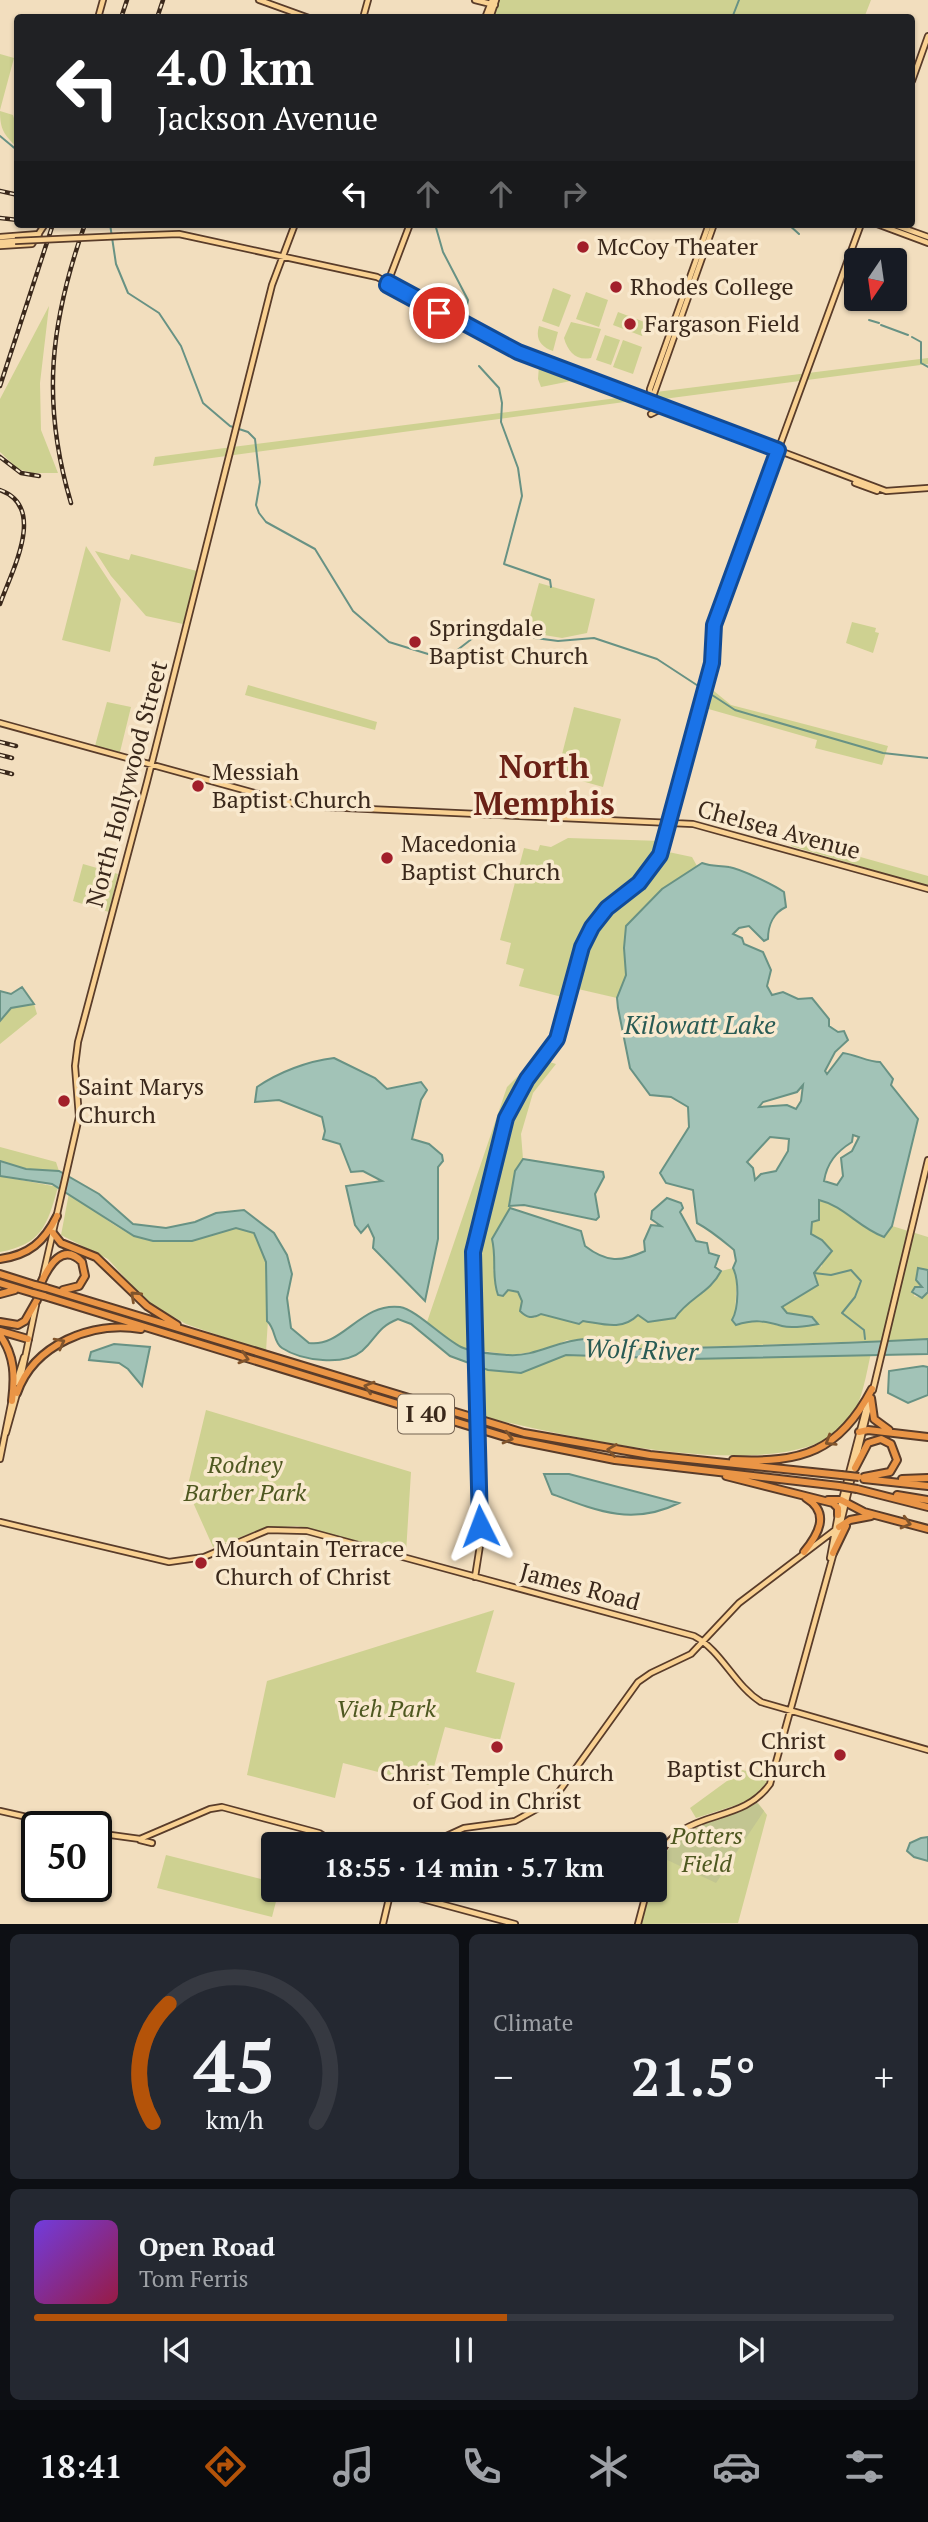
<!DOCTYPE html>
<html lang="en">
<head>
<meta charset="utf-8">
<style>
	:root { --surface:#171b24; --page:#242831; --text:#f1f3f6; --muted:#9ea1a6; --line:#363941; --accent:#b45309 }
	body { margin:0; font-family:"PT Serif",serif; background:var(--page); color:var(--text); height:100vh; display:flex; flex-direction:column; font-size:26px; white-space:nowrap }
	* { box-sizing:border-box; margin:0 }
	p { font-size:23px; color:var(--muted) }
	.icon { flex:none; width:38px; height:38px; fill:none; stroke:currentColor; stroke-width:2; stroke-linecap:round; stroke-linejoin:round }
	.map { position:relative; height:1924px; overflow:hidden }
	.drawer { display:flex; flex-direction:column; gap:10px; padding:10px; background:#0d0f14; flex:1 }
	.drawer>* { flex:none }
	.banner { position:absolute; left:14px; top:14px; width:901px; height:214px; border-radius:7px; box-shadow:0 2px 5px #0004; background:#202124; color:#fff; overflow:hidden }
	.needle { width:46px; rotate:193deg }
	.fabs { position:absolute; left:844px; top:248px; display:grid; gap:14px }
	.fabs a { display:grid; place-items:center; width:63px; height:63px; border-radius:7px; background:var(--surface); box-shadow:0 2px 5px #0004; font-size:35px }
	.speed { position:absolute; left:21px; top:1811px; display:flex; gap:14px; font-size:35px; font-weight:700; text-align:center }
	.speed>* { display:grid; place-content:center; width:91px; height:91px; border-radius:50%; background:var(--surface); box-shadow:0 2px 5px #0004; line-height:1 }
	.speed .limit { border:4px solid #111; border-radius:10px; background:#fff; color:#111 }
	.pin { position:absolute; display:grid; place-items:center; width:60px; height:60px; color:#fff; margin:-30px; border:4px solid #fff; border-radius:50%; box-shadow:0 2px 7px #0007 }
	.me { position:absolute; width:77px; margin:-38px; rotate:357deg; stroke-linejoin:round; filter:drop-shadow(0 0 5px #0008) }
	.turn { display:flex; align-items:center; gap:24px; height:147px; padding:0 28px; font-size:32px }
	.turn .icon { width:91px; height:91px; stroke-width:2.5 }
	.turn b { display:block; font-size:49px; line-height:60px }
	.lanes { display:flex; align-items:center; height:66px; padding:0 28px; background:#0003; justify-content:center; gap:35px; direction:ltr }
	.lanes .off { opacity:.35 }
	.big { font-size:52px; font-weight:600; line-height:1.1 }
	.drawer .card { flex:1; display:flex; flex-direction:column; justify-content:center; gap:10px; min-width:0; padding:0 24px; border-radius:10px; background:var(--page) }
	.drawer .dial { align-items:center; gap:0 }
	.dial svg { height:182px; overflow:visible; fill:none; stroke:var(--line); stroke-width:7; stroke-linecap:round; text-anchor:middle }
	.dial text { fill:var(--text); stroke:none }
	.song { display:flex; align-items:center; gap:21px }
	.cover { width:84px; height:84px; border-radius:10px; background:linear-gradient(135deg,hsl(260 70% 55%),hsl(340 70% 35%)) }
	.played { height:7px; border-radius:4px; background:linear-gradient(90deg,var(--accent) 55%,var(--line) 55%) }
	.keys { display:flex; justify-content:space-around; direction:ltr }
	.heat { display:flex; justify-content:space-between; align-items:center; font-size:38px; direction:ltr }
	.drawer .tiles { flex:1; display:grid; gap:10px; grid-template-columns:1fr 1fr }
	.card:last-child { grid-column:span 2 }
	.trip { position:absolute; left:261px; top:1832px; width:406px; height:70px; border-radius:7px; background:var(--surface); box-shadow:0 2px 5px #0004; font-weight:600; line-height:70px; text-align:center }
	.tab-bar { display:flex; height:112px; justify-content:space-around; align-items:center; background:#090b0e; color:var(--muted) }
	.tab-bar .icon { width:49px; height:49px }
	.tab-bar .selected { color:var(--accent) }
	.tab-bar b { font-size:32px; color:var(--text) }
	.map>svg:first-child { display:block }
</style>
</head>
<body>
<div class="map">
<svg width="928" height="1924" viewBox="0 0 928 1924">
	<rect width="100%" height="100%" fill="#f2debe"/>
	<path fill="#ced191" d="M498 0H871L864 18H492Z
		M0 54 14 58 0 110Z
		M0 111 13 115 17 128V147C4 135 0 129 0 111Z
		M553 288 571 295 559 327 542 321Z
		M586 292 608 300 599 327 576 319Z
		M49 306 40 383 41 430 58 473H33L18 469 0 452V399Z
		M618 312 647 323 642 336 613 325Z
		M571 322 601 329 591 358C576 361 568 352 564 338Z
		M539 326 558 332 553 351C541 347 535 339 539 326Z
		M605 335 620 340 611 365 596 360Z
		M623 340 642 347 633 374 613 367Z
		M928 358V364L656 400V392Z
		M539 365 576 378V380L541 387 538 379Z
		M625 397 632 401 153 466 155 457Z
		M86 546 121 599 110 652 62 640Z
		M95 551 129 560 131 554 197 571 183 624 146 616 111 576Z
		M539 583 595 599 587 633 562 638 526 632Z
		M852 622 876 628 875 632 879 633 873 653 846 643Z
		M248 685 377 722 375 730 245 695Z
		M709 687 731 705 888 746 882 765 815 748 817 740 705 708Z
		M107 702 131 707 120 752 95 746Z
		M574 707 621 719 603 787 557 774Z
		M568 838 662 841 659 850 692 857 697 866 681 878 624 948 626 975 617 998 578 989 580 951 566 998 519 986 524 969 506 964 511 943 500 940 524 848 538 851 540 845 551 847Z
		M793 838 928 876V886L791 846Z
		M83 864 118 874 109 912 73 901Z
		M34 1004 37 1014 0 1044V1021L11 1008Z
		M536 1058 556 1064 533 1093 521 1134 523 1159 515 1171 510 1208 492 1239 498 1260 493 1270 508 1290 518 1291 534 1318 541 1314 579 1324 583 1321 603 1324 632 1321 638 1315 675 1318C687 1300 711 1291 721 1271L733 1268 737 1276 735 1314 783 1327 812 1317 787 1313 782 1307 818 1285 814 1273 822 1266V1240L811 1234 812 1222 819 1220V1199C844 1208 859 1228 884 1237L892 1226 928 1237V1270L918 1268 916 1276 922 1285 915 1287 914 1296 922 1298 928 1292V1339L642 1349 616 1342 567 1340 546 1350 511 1355 463 1348 426 1325 507 1087Z
		M0 1147 56 1162 59 1171 26 1169 0 1161Z
		M0 1176 58 1187C47 1226 42 1244 0 1252Z
		M69 1193C95 1208 121 1237 153 1241 185 1244 223 1219 254 1233 275 1270 268 1311 266 1352L186 1324 146 1301 108 1259 61 1235Z
		M871 1353C865 1379 861 1414 839 1431 771 1485 565 1436 484 1417L481 1367 521 1373 566 1355Z
		M206 1410 411 1472 406 1553 297 1526 266 1528 213 1547 187 1489Z
		M494 1610 476 1672 515 1683 500 1740 445 1727 429 1785 343 1763 335 1798 247 1775 267 1681Z
		M742 1770 769 1776 770 1779 749 1801 696 1818 690 1808Z
		M758 1803 767 1815 738 1923 641 1924 651 1890H654C655 1831 716 1822 758 1803Z
		M166 1855 273 1882V1890H279L272 1917 157 1888Z"/>
	<path fill="#c2c591" d="M757 1803 764 1811 716 1883 663 1858C685 1820 723 1823 757 1803Z"/>
	<path fill="#a2c3b7" stroke="#689284" stroke-width="2" fill-rule="evenodd" d="M702 863C713 867 719 865 729 867 741 869 774 885 784 892L786 907C773 913 768 926 768 939L764 941 749 926 739 928 733 934 742 938 744 944 763 952 771 970 767 986 772 995 783 992 798 999 812 998 829 1019V1026L838 1032 844 1031 848 1040 835 1052 825 1071 827 1074 843 1053C857 1055 868 1062 880 1062L893 1079 891 1085 918 1119 892 1226 884 1237C859 1228 844 1206 819 1200V1220L812 1222 811 1234 822 1240 832 1251 814 1273 818 1285 782 1307 787 1313 812 1317 818 1324C807 1326 793 1329 782 1326 764 1321 755 1319 736 1325L732 1320C739 1308 739 1280 733 1268L736 1261 734 1250C722 1240 712 1231 697 1223L693 1190 666 1183 660 1173 689 1127 688 1107 671 1097 650 1095 630 1068 618 1008 617 998 626 975 624 948 626 926 662 889ZM803 1085 801 1101 796 1109 787 1105 759 1107 763 1102 797 1092ZM853 1135 859 1137 852 1151 841 1158 843 1176 837 1185 824 1181C827 1163 836 1152 852 1142ZM770 1137 789 1139 788 1151 776 1171 761 1174 755 1180 753 1168 747 1162Z
		M22 987 34 1004 11 1008 0 1021V991L11 994Z
		M334 1058 375 1078 387 1089 421 1082 427 1090 421 1100 412 1139 429 1144 442 1155 443 1161 438 1167V1239L425 1301 373 1248 374 1238 368 1225 361 1233 355 1225 346 1186 382 1181 363 1171 351 1172 340 1144 323 1139 325 1131 322 1117 279 1100 255 1102 257 1087C279 1072 308 1061 334 1058Z
		M523 1159 603 1172 604 1177 595 1194 599 1217 596 1220 524 1205 509 1206 515 1171Z
		M0 1161 26 1169 59 1171 99 1194 133 1224 166 1228 195 1222 216 1213 244 1210 274 1233 287 1255 292 1274 287 1298 291 1328 309 1343C342 1348 361 1302 400 1307 415 1309 443 1338 461 1347 473 1353 494 1354 508 1355 536 1357 558 1340 585 1339 605 1338 626 1350 642 1349 737 1347 833 1344 928 1339V1354L689 1359 566 1355 521 1373 488 1370 450 1356 411 1324 398 1319C376 1328 378 1337 362 1351 344 1366 302 1361 282 1348 273 1342 276 1329 267 1321L266 1262 254 1233 236 1228 192 1241H153L134 1236 52 1184 0 1176Z
		M667 1198 681 1203 683 1208 680 1212 696 1241 707 1243 709 1253 719 1256 715 1267 721 1271C710 1293 688 1298 675 1318L648 1322 638 1315C622 1331 603 1324 583 1321L579 1324 541 1314C532 1319 527 1318 520 1311L522 1301 518 1292 508 1290 503 1296 498 1295C491 1275 497 1260 492 1239L510 1208 581 1231 585 1246C607 1263 621 1262 645 1251L644 1241 651 1225 661 1226 651 1219 652 1211Z
		M918 1268 928 1270V1292L922 1298 912 1292 915 1287H922L916 1280Z
		M114 1344 150 1347 142 1386 128 1369 119 1363 89 1360 91 1352Z
		M923 1366 928 1367V1395L908 1403 888 1393 889 1371Z
		M544 1474H569L679 1503C633 1526 597 1511 552 1494Z
		M921 1838 928 1837V1861L914 1857 907 1851 910 1843Z"/>
	<g fill="none" stroke-linecap="round" stroke-linejoin="round">
		<path stroke="#689284" stroke-width="2" d="M732 18 739 0
			M0 136 18 151
			M110 224 116 264 128 293 159 313 181 346 203 403 230 426 248 432 255 439 260 482 256 505 259 513 266 522 315 549 353 611 389 642 441 658 451 655 478 634 490 632 558 641 594 638 657 659 735 710 883 753 928 758
			M435 224 443 252 468 300 464 321
			M788 224 799 234
			M869 320 879 323
			M881 325 908 335
			M912 337 921 342V363L928 367
			M479 366 499 388 502 403 501 422 518 468 522 496 504 564 550 580 551 587
			M814 1273 831 1275 851 1270 861 1281 855 1297 842 1313 864 1330 865 1339"/>
		<defs>
			<path id="major" d="M259 0 309 18
				M475 0 495 5
				M98 18 103 0
				M363 18 368 0
				M485 18 492 0
				M490 18 496 0
				M912 81 928 36
				M877 224 928 243
				M892 224 928 237
				M123 236 179 234 377 277 518 352 886 491 928 488
				M0 237 39 234
				M0 242 15 241
				M0 246 32 244 45 224
				M388 282 410 224
				M395 289 477 334
				M500 346 517 355 629 395
				M650 402V389L709 224
				M651 402 714 224
				M651 414 663 408
				M855 483 877 491
				M0 723 302 806 693 824 928 889
				M43 1276 79 1117 75 1066 78 1042 147 782 272 285 295 224
				M20 1382 36 1305
				M16 1383 24 1357
				M873 1390 928 1160
				M475 1413 473 1252 506 1118 527 1079 557 1039 582 947 591 927 606 908 639 883 660 855 712 663 714 625 861 224
				M6 1433 18 1390
				M0 1459 12 1399
				M0 1522 169 1562 204 1557 268 1530 307 1531 694 1636C722 1651 734 1685 761 1702L928 1750
				M836 1543 870 1402
				M830 1558 838 1515 867 1404
				M475 1577 481 1539 476 1436
				M0 1811 71 1827
				M96 1833 140 1839 210 1809 222 1807 319 1833 337 1844
				M140 1840 152 1843
				M345 1844 349 1841
				M429 1844 464 1828 515 1821 553 1800 638 1682 651 1673 691 1654 739 1603 839 1527
				M654 1865C681 1803 738 1829 770 1784L834 1552
				M389 1890 515 1924
				M383 1924 391 1890
				M638 1924 647 1890"/>
			<path id="highway" d="M53 1233 61 1243 96 1257 147 1306 177 1325
				M0 1259C29 1255 44 1242 57 1216
				M0 1274 35 1285
				M0 1283 33 1293
				M41 1283C49 1265 63 1242 82 1262L85 1276 79 1286 63 1290
				M46 1288 524 1433 650 1455 841 1475
				M0 1294 15 1290
				M44 1296 515 1440 615 1460 839 1486
				M0 1322 18 1325 25 1321 37 1300
				M0 1331 28 1339
				M0 1335C15 1356 15 1377 12 1401
				M17 1393C34 1344 92 1321 141 1329
				M871 1398 874 1419 889 1430
				M859 1432 868 1430 928 1437
				M733 1460C802 1463 839 1452 872 1389
				M855 1468 868 1443 881 1439 891 1444 897 1460 890 1472 864 1477
				M726 1476 833 1503 838 1508V1515
				M864 1479 928 1486
				M902 1479 928 1478
				M857 1489 928 1507
				M897 1495 928 1500
				M828 1500H841L864 1512 928 1529
				M839 1527 850 1520 871 1516
				M804 1552C818 1535 831 1513 806 1498
				M833 1553 846 1526"/>
		</defs>
		<use href="#major" stroke="#593c2a" stroke-width="8"/>
		<use href="#highway" stroke="#593c2a" stroke-width="10"/>
		<use href="#major" stroke="#f9d192" stroke-width="4.5"/>
		<use href="#highway" stroke="#ea9546" stroke-width="6"/>
		<defs>
			<path id="rail" d="M121 18 127 0
				M157 18 163 0
				M0 191 18 195
				M0 218 18 220
				M0 386 53 224
				M0 457 21 473 39 476
				M0 490C48 507 11 572 0 604
				M71 503C41 402 50 323 85 224
				M0 742 16 746
				M0 755 12 758
				M0 771 12 774"/>
		</defs>
		<use href="#rail" stroke="#3a281b" stroke-width="4.5"/>
		<use href="#rail" stroke="#f9e9ce" stroke-width="2" stroke-dasharray="5" stroke-linecap="butt"/>
		<defs>
			<path id="major-bridge" d="M15 241 123 236
				M475 1413 476 1436"/>
			<path id="highway-bridge" d="M35 1285 46 1288
				M33 1293 44 1296
				M841 1475 859 1477
				M839 1486 857 1489"/>
		</defs>
		<use href="#major-bridge" stroke="#593c2a" stroke-width="8" stroke-linecap="butt"/>
		<use href="#highway-bridge" stroke="#593c2a" stroke-width="10" stroke-linecap="butt"/>
		<use href="#major-bridge" stroke="#f9d192" stroke-width="4.5"/>
		<use href="#highway-bridge" stroke="#ea9546" stroke-width="6"/>
	</g>
	<defs><path id="oneway-chevron" d="M-2-3.5L2.5 0L-2 3.5" fill="none" stroke-width="1.6" stroke-linecap="round" stroke-linejoin="round" transform="scale(1.75)"/></defs>
	<g stroke="#80542c">
		<use href="#oneway-chevron" transform="translate(135 1296) rotate(-137)"/>
		<use href="#oneway-chevron" transform="translate(60 1343) rotate(-28)"/>
		<use href="#oneway-chevron" transform="translate(244 1358) rotate(17)"/>
		<use href="#oneway-chevron" transform="translate(369 1387) rotate(-163)"/>
		<use href="#oneway-chevron" transform="translate(508 1438) rotate(15)"/>
		<use href="#oneway-chevron" transform="translate(830 1441) rotate(148)"/>
		<use href="#oneway-chevron" transform="translate(612 1450) rotate(-172)"/>
		<use href="#oneway-chevron" transform="translate(906 1523) rotate(15)"/>
	</g>
	<g fill="none" stroke-linecap="round" stroke-linejoin="round">
		<defs>
			<path id="route" d="M439 313 387 285 388 282 518 352 778 450 714 625 712 663 660 855 639 883 607 908 592 927 582 947 557 1039 527 1079 506 1118 473 1252 480 1526"/>
		</defs>
		<use href="#route" stroke="#114b97" stroke-width="18"/>
		<use href="#route" stroke="#1a73e8" stroke-width="12"/>
	</g>
	<g fill="#a11f2a" stroke="#f9e9ce" stroke-width="2.5">
		<circle cx="583" cy="247" r="7"/>
		<circle cx="616" cy="287" r="7"/>
		<circle cx="630" cy="324" r="7"/>
		<circle cx="415" cy="642" r="7"/>
		<circle cx="198" cy="786" r="7"/>
		<circle cx="387" cy="858" r="7"/>
		<circle cx="64" cy="1101" r="7"/>
		<circle cx="201" cy="1563" r="7"/>
		<circle cx="497" cy="1747" r="7"/>
		<circle cx="840" cy="1755" r="7"/>
	</g>
	<g text-anchor="middle" stroke-width="7" stroke-linejoin="round" paint-order="stroke">
		<rect fill="#f9e9ce" stroke="#736251" stroke-width="2" x="398" y="1394.5" width="56" height="39" rx="5"/>
		<g font-size="23" font-weight="bold" fill="#3a281b">
			<text x="426" y="1422">I 40</text>
		</g>
		<g font-size="24" fill="#3a281b" stroke="#f9e9ce" text-anchor="start">
			<text x="597" y="255">McCoy Theater</text>
			<text x="630" y="295">Rhodes College</text>
			<text x="644" y="332">Fargason Field</text>
			<text x="429" y="636">Springdale<tspan x="429" dy="28">Baptist Church</tspan></text>
			<text x="212" y="780">Messiah<tspan x="212" dy="28">Baptist Church</tspan></text>
			<text x="401" y="852">Macedonia<tspan x="401" dy="28">Baptist Church</tspan></text>
			<text x="78" y="1095">Saint Marys<tspan x="78" dy="28">Church</tspan></text>
			<text x="215" y="1557">Mountain Terrace<tspan x="215" dy="28">Church of Christ</tspan></text>
			<text x="826" y="1749" text-anchor="end">Christ<tspan x="826" dy="28">Baptist Church</tspan></text>
			<text x="497" y="1781" text-anchor="middle">Christ Temple Church<tspan x="497" dy="28">of God in Christ</tspan></text>
		</g>
		<g font-size="24" fill="#3a281b" stroke="#f9e9ce">
			<text transform="translate(127 784) rotate(-75)" y="8">North Hollywood Street</text>
			<text transform="translate(779 830) rotate(15)" y="8">Chelsea Avenue</text>
			<text transform="translate(580 1587) rotate(15)" y="8">James Road</text>
		</g>
		<g font-size="24" font-style="italic" fill="#4e5820" stroke="#f9e9ce">
			<text x="245" y="1473">Rodney<tspan x="245" dy="28">Barber Park</tspan></text>
			<text x="386" y="1717">Vieh Park</text>
			<text x="707" y="1844">Potters<tspan x="707" dy="28">Field</tspan></text>
		</g>
		<g font-size="26" font-style="italic" fill="#295b54" stroke="#f9e9ce">
			<text x="700" y="1034">Kilowatt Lake</text>
			<text transform="translate(641 1350) rotate(2)" y="9">Wolf River</text>
		</g>
		<g font-size="32" font-weight="bold" fill="#6b2116" stroke="#f9e9ce">
			<text x="544" y="778">North<tspan x="544" dy="37">Memphis</tspan></text>
		</g>
	</g>
</svg>
<div class="fabs">
<a><svg class="needle" viewBox="-14 -14 28 28"><path d="M0-13l5 13h-10z" fill="#e53935"/><path d="M0 13l5-13h-10z" fill="#9ea1a6"/></svg></a>
</div>
<div class="speed"><div class="limit">50</div></div>
<div class="pin" style="left:439px;top:313px;background:#d93025"><svg class="icon" aria-label="arrive" viewBox="0 0 24 24"><path d="M6 21V4h12l-3 4 3 4H6"/></svg></div>
<svg class="me" style="left:480px;top:1526px" viewBox="-20 -20 40 40"><path d="M0-17L14 15 0 8-14 15z" fill="#1a73e8" stroke="#fff" stroke-width="4"/></svg>
<div class="trip">18:55 · 14 min · 5.7 km</div>
<div class="banner">
<div class="turn"><svg class="icon" aria-label="left" viewBox="0 0 24 24"><path d="M17 20v-9H6M10 6l-5 5 5 5"/></svg><div><b>4.0 km</b>Jackson Avenue</div></div>
<div class="lanes"><svg class="icon" aria-label="left" viewBox="0 0 24 24"><path d="M17 20v-9H6M10 6l-5 5 5 5"/></svg><svg class="icon off" aria-label="ahead" viewBox="0 0 24 24"><path d="M12 20V5M6 11l6-6 6 6"/></svg><svg class="icon off" aria-label="ahead" viewBox="0 0 24 24"><path d="M12 20V5M6 11l6-6 6 6"/></svg><svg class="icon off" aria-label="right" viewBox="0 0 24 24"><path d="M7 20v-9h11M14 6l5 5-5 5"/></svg></div>
</div>
</div>
<section class="drawer">
<div class="tiles">
<div class="card dial"><svg viewBox="0 0 100 80">
<path d="M14 69A42 42 0 1 1 86 69"/>
<path d="M14 69A42 42 0 0 1 21 17" stroke="#b45309"/>
<text x="50" y="56" font-size="32" font-weight="700">45</text>
<text x="50" y="72" font-size="11">km/h</text>
</svg></div>
<div class="card"><p>Climate</p>
<div class="heat"><a>−</a><b class="big">21.5°</b><a>+</a></div>
</div>
<div class="card">
<div class="song"><i class="cover"></i><div><b>Open Road</b><p>Tom Ferris</p></div></div>
<div class="played"></div>
<div class="keys"><svg class="icon" aria-label="previous" viewBox="0 0 24 24"><path d="M18 5L8 12l10 7zM5 5v14"/></svg><svg class="icon" aria-label="pause" viewBox="0 0 24 24"><path d="M8 5v14M16 5v14"/></svg><svg class="icon" aria-label="next" viewBox="0 0 24 24"><path d="M6 5l10 7-10 7zM19 5v14"/></svg></div>
</div>
</div>
</section>
<nav class="tab-bar">
<b>18:41</b>
<svg class="icon selected" aria-label="directions" viewBox="0 0 24 24"><path d="M12 3l9 9-9 9-9-9zM9 14v-3h6M13 9l2 2-2 2"/></svg>
<svg class="icon" aria-label="music" viewBox="0 0 24 24"><path d="M9 18V5l10-2v13"/><circle cx="6" cy="18" r="3"/><circle cx="16" cy="16" r="3"/></svg>
<svg class="icon" aria-label="phone" viewBox="0 0 24 24"><path d="M5 4h4l2 5-3 2q2 4 5 5l2-3 5 2v4C11 20 4 13 5 4z"/></svg>
<svg class="icon" aria-label="climate" viewBox="0 0 24 24"><path d="M12 3v18M4 7l16 10M4 17L20 7"/></svg>
<svg class="icon" aria-label="car" viewBox="0 0 24 24"><path d="M5 17H2v-5l4-1 3-4h7l3 4 3 1v5h-3M9 17h6M6 11h13"/><circle cx="7" cy="17" r="2"/><circle cx="17" cy="17" r="2"/></svg>
<svg class="icon" aria-label="filters" viewBox="0 0 24 24"><path d="M4 7h16M4 17h16"/><circle cx="9" cy="7" r="2"/><circle cx="15" cy="17" r="2"/></svg>
</nav>
</body>
</html>
